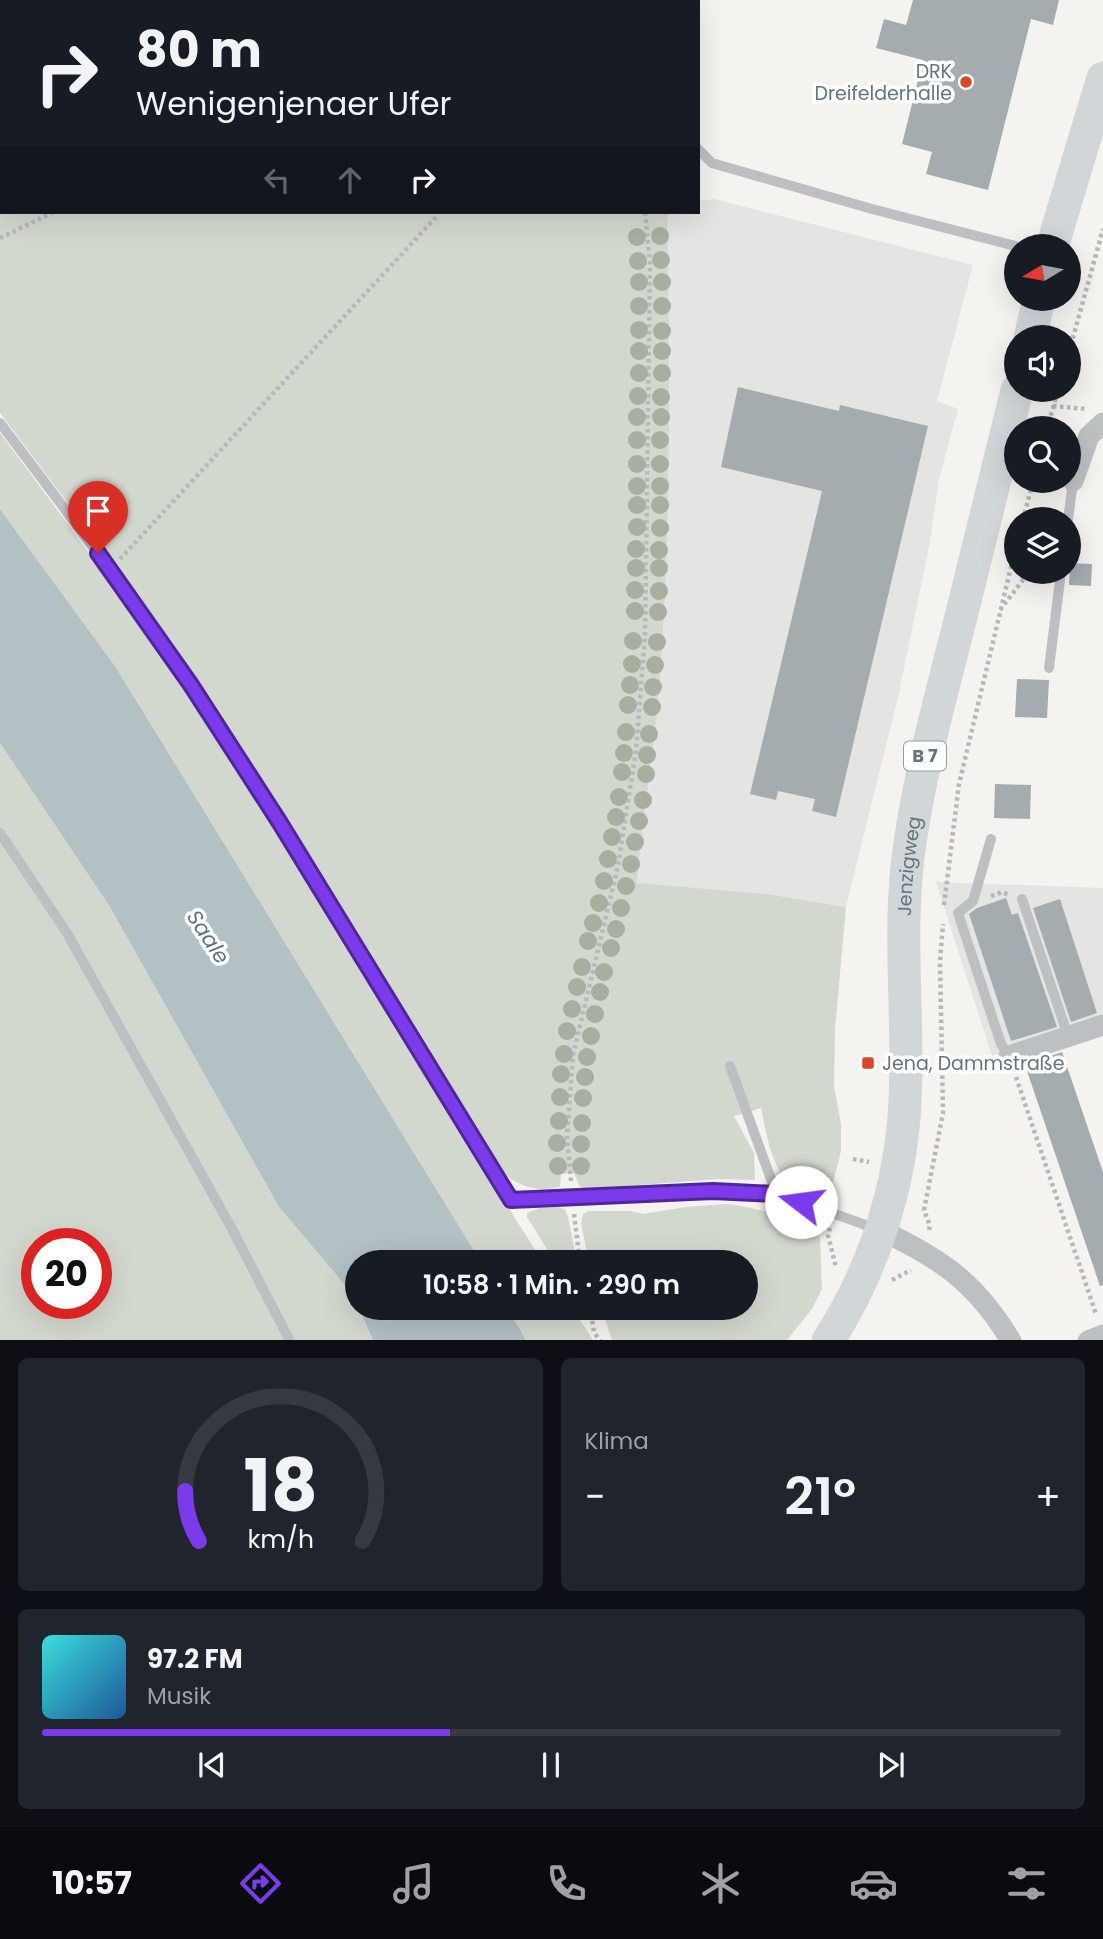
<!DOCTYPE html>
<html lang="de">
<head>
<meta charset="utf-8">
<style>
	:root { --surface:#171b24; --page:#20242c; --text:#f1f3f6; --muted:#9ea1a6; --line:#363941; --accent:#7c3aed }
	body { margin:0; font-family:Poppins,sans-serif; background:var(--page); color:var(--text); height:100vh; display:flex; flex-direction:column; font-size:26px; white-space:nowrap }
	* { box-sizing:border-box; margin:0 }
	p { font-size:23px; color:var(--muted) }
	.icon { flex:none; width:38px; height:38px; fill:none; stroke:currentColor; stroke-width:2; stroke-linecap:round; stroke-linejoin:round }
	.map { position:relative; height:1340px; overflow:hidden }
	.sheet { display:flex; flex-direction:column; gap:18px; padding:18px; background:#0d0f14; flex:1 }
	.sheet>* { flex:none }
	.guide { position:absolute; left:0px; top:0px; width:700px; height:214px; box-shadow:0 7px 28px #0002; background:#171b24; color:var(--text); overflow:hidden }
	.needle { width:46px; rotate:260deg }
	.buttons { position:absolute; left:1004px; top:234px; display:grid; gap:14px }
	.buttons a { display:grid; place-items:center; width:77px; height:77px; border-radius:50%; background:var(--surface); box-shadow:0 7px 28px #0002; font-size:35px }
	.speed { position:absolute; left:21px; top:1228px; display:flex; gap:14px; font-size:35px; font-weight:700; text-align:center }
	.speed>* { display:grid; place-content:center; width:91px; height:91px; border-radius:50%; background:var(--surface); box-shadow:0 7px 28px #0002; line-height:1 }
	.speed .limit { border:10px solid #d22; background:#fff; color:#111 }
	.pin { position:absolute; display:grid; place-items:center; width:60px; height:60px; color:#fff; margin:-72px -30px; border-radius:50% 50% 50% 0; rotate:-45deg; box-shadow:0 0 7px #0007 }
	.pin .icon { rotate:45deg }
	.me { position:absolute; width:77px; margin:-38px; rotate:285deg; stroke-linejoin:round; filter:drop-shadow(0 0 5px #0008) }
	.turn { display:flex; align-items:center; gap:24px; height:147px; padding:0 21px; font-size:32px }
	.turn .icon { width:91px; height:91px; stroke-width:2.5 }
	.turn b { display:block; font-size:49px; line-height:60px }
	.lanes { display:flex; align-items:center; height:66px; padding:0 21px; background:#0003; justify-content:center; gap:35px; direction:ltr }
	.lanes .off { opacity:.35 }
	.big { font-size:52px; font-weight:600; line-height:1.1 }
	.sheet .widget { flex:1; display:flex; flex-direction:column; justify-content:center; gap:10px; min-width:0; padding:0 24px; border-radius:10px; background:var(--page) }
	.sheet .dial { align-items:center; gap:0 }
	.dial svg { height:182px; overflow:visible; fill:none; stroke:var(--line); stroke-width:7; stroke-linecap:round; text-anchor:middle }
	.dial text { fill:var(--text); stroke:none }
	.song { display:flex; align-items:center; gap:21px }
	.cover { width:84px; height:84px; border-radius:10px; background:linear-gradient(135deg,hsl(180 70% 55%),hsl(210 70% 35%)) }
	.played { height:7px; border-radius:4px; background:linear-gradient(90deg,var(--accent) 40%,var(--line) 40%) }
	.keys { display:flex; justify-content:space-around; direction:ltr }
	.heat { display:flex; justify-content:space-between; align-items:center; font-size:38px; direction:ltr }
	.sheet .tiles { flex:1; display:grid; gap:18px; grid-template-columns:1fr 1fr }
	.widget:last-child { grid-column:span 2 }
	.trip { position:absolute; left:345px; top:1250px; width:413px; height:70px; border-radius:35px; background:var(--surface); box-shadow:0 7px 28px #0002; font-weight:600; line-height:70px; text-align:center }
	.tab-bar { display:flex; height:112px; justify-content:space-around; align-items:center; background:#090b0e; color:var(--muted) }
	.tab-bar .icon { width:49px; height:49px }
	.tab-bar .on { color:var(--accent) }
	.tab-bar b { font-size:32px; color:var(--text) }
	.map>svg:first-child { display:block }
</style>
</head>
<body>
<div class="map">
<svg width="1103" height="1341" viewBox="0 0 1103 1341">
	<rect width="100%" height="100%" fill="#f4f3ef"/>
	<path fill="#e4e5e3" d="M714 199 973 265 937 401 958 409 939 479 929 547 899 693 846 907 767 894 637 884 641 840 652 764 664 591 668 492 667 212H698V201Z
		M936 882 1103 888V1018L992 1056Z"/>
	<path fill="#d3d8cf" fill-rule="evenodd" d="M0 0 495 2H2V212H667C670 367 671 523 660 678 655 747 643 814 637 883L767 894 846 907 835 1029 834 1086 841 1124V1151L830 1194C822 1193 809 1195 802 1192 773 1181 766 1133 761 1108L734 1116 754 1153 755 1180 718 1179 587 1189 580 1187 574 1173 561 1174 560 1187C533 1193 514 1185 496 1166L285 820 195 682 103 550 0 413Z
		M0 433C97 562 190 692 276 828 366 972 451 1119 543 1262H481L115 666 0 509Z
		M0 743 110 907 279 1207 350 1291 373 1340H0ZM37 1244H96V1304H37Z
		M725 1204C765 1208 785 1218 820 1237L822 1289 812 1309 787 1340H612L601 1307H746V1262H589L581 1224 583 1214 589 1211H631L643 1214 686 1207Z
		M559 1207 565 1210 568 1217 577 1262H555L527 1217V1213L539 1208Z
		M507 1307H572L593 1340H526Z"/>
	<path fill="#b3c1c4" d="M0 509 115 666 481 1262H357V1306L350 1291 279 1207 110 907 0 743Z
		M358 1307H507L526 1340H373Z"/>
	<path fill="#a4acb0" d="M913 0H1059L1053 25 1031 19 988 190 926 174 932 152 902 144 923 60 876 48 884 19 906 25Z
		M738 387 839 411 840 405 928 426 836 817 812 811 815 799 778 791 776 800 750 794 822 491 721 467Z
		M1070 563 1092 564 1091 586 1069 585Z
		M1017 679 1049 680 1047 718 1015 717Z
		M995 784 1031 785 1030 819 994 818Z
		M1006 898 1012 915 1018 913 1057 1027 1011 1041 969 914 977 908Z
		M1060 899 1097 1013 1071 1022 1033 908Z
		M1062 1052 1103 1172V1285L1100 1286 1025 1065Z"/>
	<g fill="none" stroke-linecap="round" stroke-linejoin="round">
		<path stroke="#b6b9bb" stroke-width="4.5" stroke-dasharray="3.5 3.5" stroke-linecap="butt" d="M614 0V2
			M486 2 489 0
			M0 238 54 212
			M1069 352 1103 229
			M1053 406 1086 409
			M1047 429 1058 390
			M1023 520 1033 481
			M120 559 438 215
			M1000 610 1029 572
			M991 896 1002 892 1009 895
			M944 905 959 784 1017 542
			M1016 1077 1096 1314
			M853 1159 869 1162
			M571 1181 567 1136 573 1055 618 866 636 750 645 637 650 263 645 212
			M574 1214 580 1262
			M830 1228 828 1235 836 1267
			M929 1230 930 1226 924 1210 943 1113 940 962 943 924
			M892 1280 911 1270
			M590 1307 594 1332 600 1341"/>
		<path stroke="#bcc0c3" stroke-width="10" d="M678 0V2
			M698 149 712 163 872 209 1019 247
			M0 423C65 509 130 595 190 684 303 852 404 1028 511 1200L713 1191 776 1193 877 1229
			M1068 520 1073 481
			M1049 668 1061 572
			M0 833 67 933 231 1227 290 1341
			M991 839 973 901 958 913 1001 1044 1009 1056
			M1022 899 1068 1036
			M730 1066 776 1193"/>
		<path stroke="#bcc0c3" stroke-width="21" d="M1073 481 1089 436 1103 423
			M1009 1056 1103 1025
			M881 1230C941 1259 976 1282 1011 1341
			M1088 1341 1103 1335"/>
		<g stroke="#d1d6d9" stroke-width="33">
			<path d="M1052 247 1103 78"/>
			<path d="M1030 338 1039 299"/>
			<path id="s1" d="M828 1341C871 1274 897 1197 904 1118 911 1026 896 934 910 843 921 768 941 695 960 621 979 544 998 467 1017 390"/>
		</g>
	</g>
	<g fill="#a7afa1">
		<circle cx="660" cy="236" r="9"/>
		<circle cx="637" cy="237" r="9"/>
		<circle cx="661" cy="260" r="9"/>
		<circle cx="638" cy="261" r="9"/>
		<circle cx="639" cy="282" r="9"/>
		<circle cx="662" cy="282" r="9"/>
		<circle cx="639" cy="306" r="9"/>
		<circle cx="662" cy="306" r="9"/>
		<circle cx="639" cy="330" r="9"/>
		<circle cx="662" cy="331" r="9"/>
		<circle cx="639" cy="351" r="9"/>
		<circle cx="662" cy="351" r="9"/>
		<circle cx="639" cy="373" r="9"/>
		<circle cx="662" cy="373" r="9"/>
		<circle cx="638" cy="396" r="9"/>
		<circle cx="661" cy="397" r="9"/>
		<circle cx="637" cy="417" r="9"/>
		<circle cx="661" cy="417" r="9"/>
		<circle cx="637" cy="440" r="9"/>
		<circle cx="660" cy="440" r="9"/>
		<circle cx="637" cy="464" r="9"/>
		<circle cx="660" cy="464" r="9"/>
		<circle cx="637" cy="486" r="9"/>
		<circle cx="660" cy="486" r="9"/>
		<circle cx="637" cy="505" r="9"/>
		<circle cx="660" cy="505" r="9"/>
		<circle cx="637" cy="527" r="9"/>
		<circle cx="660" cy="528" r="9"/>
		<circle cx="636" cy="549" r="9"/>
		<circle cx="659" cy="550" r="9"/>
		<circle cx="636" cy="568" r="9"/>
		<circle cx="659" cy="568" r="9"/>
		<circle cx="635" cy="590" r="9"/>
		<circle cx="659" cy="591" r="9"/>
		<circle cx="635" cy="611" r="9"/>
		<circle cx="658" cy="612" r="9"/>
		<circle cx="633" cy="641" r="9"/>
		<circle cx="657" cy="642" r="9"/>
		<circle cx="632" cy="664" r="9"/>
		<circle cx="655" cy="665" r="9"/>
		<circle cx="630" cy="685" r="9"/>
		<circle cx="653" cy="687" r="9"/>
		<circle cx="628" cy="705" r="9"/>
		<circle cx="652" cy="707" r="9"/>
		<circle cx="626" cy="732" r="9"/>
		<circle cx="649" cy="734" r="9"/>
		<circle cx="624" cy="753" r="9"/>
		<circle cx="647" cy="755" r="9"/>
		<circle cx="622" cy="772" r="9"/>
		<circle cx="646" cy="774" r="9"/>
		<circle cx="619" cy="797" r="9"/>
		<circle cx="643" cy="800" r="9"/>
		<circle cx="616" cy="817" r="9"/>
		<circle cx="639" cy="821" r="9"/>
		<circle cx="612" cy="837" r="9"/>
		<circle cx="635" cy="842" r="9"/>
		<circle cx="608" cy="859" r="9"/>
		<circle cx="631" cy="864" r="9"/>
		<circle cx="604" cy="881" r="9"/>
		<circle cx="626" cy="886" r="9"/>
		<circle cx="599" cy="903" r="9"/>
		<circle cx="621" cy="908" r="9"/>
		<circle cx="593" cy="923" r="9"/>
		<circle cx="616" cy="929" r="9"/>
		<circle cx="588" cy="941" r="9"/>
		<circle cx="611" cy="948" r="9"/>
		<circle cx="582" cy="967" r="9"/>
		<circle cx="604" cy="972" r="9"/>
		<circle cx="577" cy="987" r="9"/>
		<circle cx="600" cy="992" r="9"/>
		<circle cx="572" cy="1009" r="9"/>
		<circle cx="595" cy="1014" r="9"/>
		<circle cx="567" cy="1031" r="9"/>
		<circle cx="591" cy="1036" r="9"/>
		<circle cx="564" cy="1054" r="9"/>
		<circle cx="587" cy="1057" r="9"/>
		<circle cx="561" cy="1074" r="9"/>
		<circle cx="585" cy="1077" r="9"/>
		<circle cx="560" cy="1097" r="9"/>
		<circle cx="583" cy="1098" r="9"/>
		<circle cx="559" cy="1121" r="9"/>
		<circle cx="582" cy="1123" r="9"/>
		<circle cx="557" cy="1143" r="9"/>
		<circle cx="581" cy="1144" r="9"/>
		<circle cx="558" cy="1166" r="9"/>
		<circle cx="581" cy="1166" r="9"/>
	</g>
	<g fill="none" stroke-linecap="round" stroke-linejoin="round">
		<defs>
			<path id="route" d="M98 553 191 685 280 823 511 1200 713 1191 776 1194 801 1202"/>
		</defs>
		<use href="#route" stroke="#51269a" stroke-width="18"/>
		<use href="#route" stroke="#7c3aed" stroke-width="12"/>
	</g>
	<g fill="#db4528" stroke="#fff" stroke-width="2.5">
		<circle cx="966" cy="82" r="7"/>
		<rect x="861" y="1056" width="14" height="14" rx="3.5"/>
	</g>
	<g text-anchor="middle" stroke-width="7" stroke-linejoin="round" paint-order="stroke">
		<rect fill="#fff" stroke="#929ea5" stroke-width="2" x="904" y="741.5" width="42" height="29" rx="5"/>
		<g font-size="18" font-weight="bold" fill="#64757f">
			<text x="925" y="762">B 7</text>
		</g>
		<g font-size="19" fill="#64757f" stroke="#fff" text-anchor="end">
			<text x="952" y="78">DRK<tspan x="952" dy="22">Dreifelderhalle</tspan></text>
			<text x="882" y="1070" text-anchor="start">Jena, Dammstraße</text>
		</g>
		<g font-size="19" fill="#64757f" stroke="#fff">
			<text dy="7" stroke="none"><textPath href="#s1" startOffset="490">Jenzigweg</textPath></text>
		</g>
		<g font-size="21" font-style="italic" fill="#5f777d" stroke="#fff">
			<text transform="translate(208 937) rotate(57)" y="7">Saale</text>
		</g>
	</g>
</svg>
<div class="buttons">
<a><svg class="needle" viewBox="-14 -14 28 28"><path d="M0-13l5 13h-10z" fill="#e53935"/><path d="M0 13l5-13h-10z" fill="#9ea1a6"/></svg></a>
<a><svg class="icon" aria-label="sound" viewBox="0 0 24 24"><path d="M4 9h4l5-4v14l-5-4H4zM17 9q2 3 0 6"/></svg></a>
<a><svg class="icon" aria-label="search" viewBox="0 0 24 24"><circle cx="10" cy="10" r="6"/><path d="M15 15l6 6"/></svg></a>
<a><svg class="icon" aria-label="layers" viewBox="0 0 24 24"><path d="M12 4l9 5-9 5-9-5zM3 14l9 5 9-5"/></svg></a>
</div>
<div class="speed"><div class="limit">20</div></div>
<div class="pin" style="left:98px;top:553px;background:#d93025"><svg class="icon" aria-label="arrive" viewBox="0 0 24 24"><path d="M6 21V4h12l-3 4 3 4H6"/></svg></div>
<svg class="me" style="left:801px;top:1202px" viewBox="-20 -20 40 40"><circle r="19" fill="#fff"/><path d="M0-13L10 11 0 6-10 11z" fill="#7c3aed"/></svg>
<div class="trip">10:58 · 1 Min. · 290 m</div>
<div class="guide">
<div class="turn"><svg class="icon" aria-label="right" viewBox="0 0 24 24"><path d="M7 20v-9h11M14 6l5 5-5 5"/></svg><div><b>80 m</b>Wenigenjenaer Ufer</div></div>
<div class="lanes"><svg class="icon off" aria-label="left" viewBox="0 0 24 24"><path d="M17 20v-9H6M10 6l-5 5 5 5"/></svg><svg class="icon off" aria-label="ahead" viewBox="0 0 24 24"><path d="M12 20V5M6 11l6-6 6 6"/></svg><svg class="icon" aria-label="right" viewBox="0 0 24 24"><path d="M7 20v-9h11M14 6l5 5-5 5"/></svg></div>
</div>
</div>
<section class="sheet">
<div class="tiles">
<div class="widget dial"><svg viewBox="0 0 100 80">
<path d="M14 69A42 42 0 1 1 86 69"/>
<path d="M14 69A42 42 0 0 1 8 47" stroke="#7c3aed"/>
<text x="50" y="56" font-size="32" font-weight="700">18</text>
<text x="50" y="72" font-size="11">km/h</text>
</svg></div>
<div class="widget"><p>Klima</p>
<div class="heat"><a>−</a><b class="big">21°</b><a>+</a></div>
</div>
<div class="widget">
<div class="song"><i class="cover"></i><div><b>97.2 FM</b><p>Musik</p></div></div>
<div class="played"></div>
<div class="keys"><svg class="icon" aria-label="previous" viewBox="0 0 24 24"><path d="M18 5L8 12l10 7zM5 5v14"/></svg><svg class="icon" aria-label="pause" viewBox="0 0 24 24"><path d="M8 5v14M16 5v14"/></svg><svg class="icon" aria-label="next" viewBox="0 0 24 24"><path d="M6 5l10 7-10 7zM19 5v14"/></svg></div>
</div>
</div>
</section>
<nav class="tab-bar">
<b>10:57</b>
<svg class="icon on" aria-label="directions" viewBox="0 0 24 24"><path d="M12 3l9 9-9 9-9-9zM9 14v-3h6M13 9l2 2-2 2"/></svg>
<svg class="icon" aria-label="music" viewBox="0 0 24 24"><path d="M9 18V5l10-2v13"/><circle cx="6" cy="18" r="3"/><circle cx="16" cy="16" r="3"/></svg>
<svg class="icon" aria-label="phone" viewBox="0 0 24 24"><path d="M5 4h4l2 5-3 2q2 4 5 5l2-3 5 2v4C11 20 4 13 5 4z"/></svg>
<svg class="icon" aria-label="climate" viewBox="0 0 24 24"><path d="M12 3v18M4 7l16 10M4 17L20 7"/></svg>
<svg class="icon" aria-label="car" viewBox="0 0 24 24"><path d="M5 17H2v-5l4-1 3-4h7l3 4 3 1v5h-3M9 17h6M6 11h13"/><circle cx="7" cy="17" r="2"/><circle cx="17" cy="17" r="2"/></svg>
<svg class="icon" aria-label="filters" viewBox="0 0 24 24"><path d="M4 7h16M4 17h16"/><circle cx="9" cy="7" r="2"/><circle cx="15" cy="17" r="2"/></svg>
</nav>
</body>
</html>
